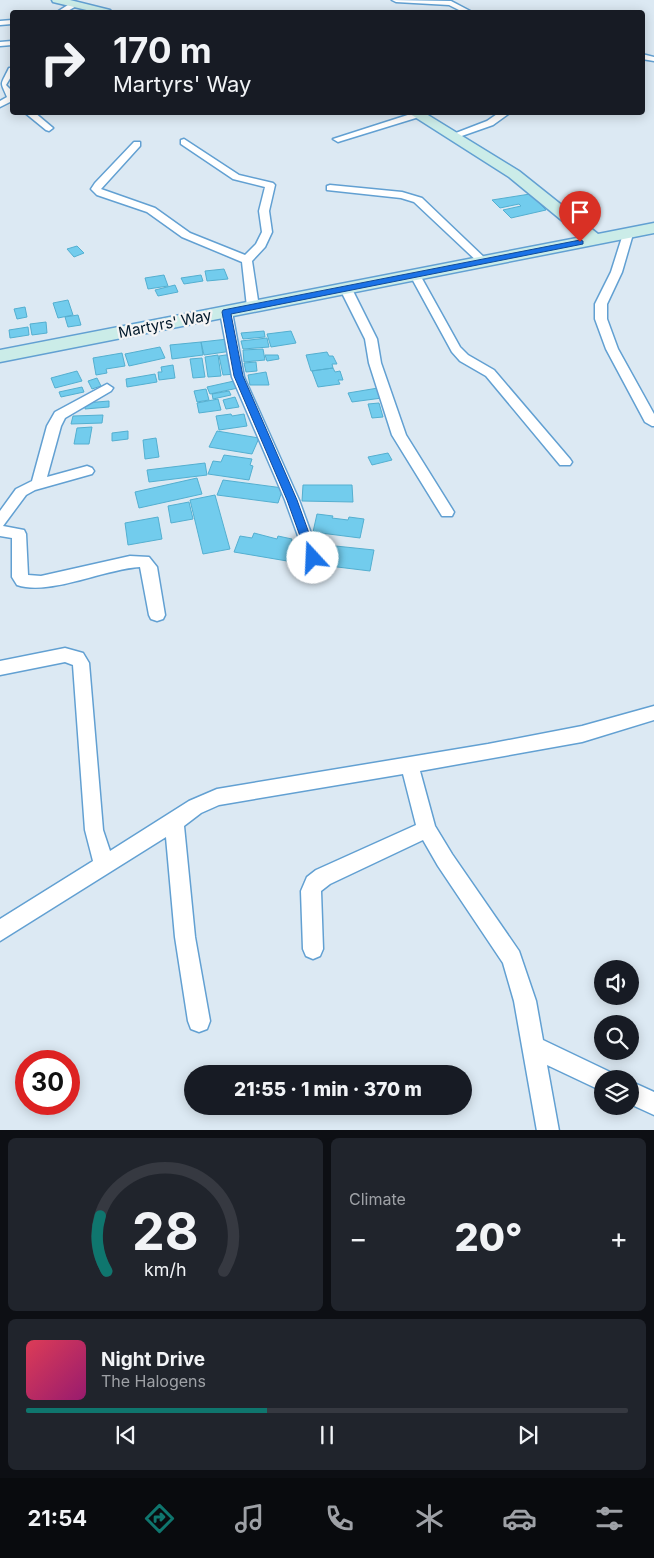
<!DOCTYPE html>
<html lang="en">
<head>
<meta charset="utf-8">
<style>
	:root { --surface:#171b24; --page:#20242c; --text:#f1f3f6; --muted:#9ea1a6; --line:#363941; --accent:#0f766e }
	body { margin:0; font-family:Inter,sans-serif; background:var(--page); color:var(--text); height:100vh; display:flex; flex-direction:column; font-size:19px; white-space:nowrap }
	* { box-sizing:border-box; margin:0 }
	p { font-size:16px; color:var(--muted) }
	.icon { flex:none; width:28px; height:28px; fill:none; stroke:currentColor; stroke-width:2; stroke-linecap:round; stroke-linejoin:round }
	.map { position:relative; height:1130px; overflow:hidden }
	.side { display:flex; flex-direction:column; gap:8px; padding:8px; background:#0d0f14; flex:1 }
	.side>* { flex:none }
	.top-card { position:absolute; left:10px; top:10px; width:635px; height:105px; border-radius:5px; box-shadow:0 2px 12px #0003; background:#171b24; color:var(--text); overflow:hidden }
	.controls { position:absolute; left:594px; top:960px; display:grid; gap:10px }
	.controls a { display:grid; place-items:center; width:45px; height:45px; border-radius:50%; background:var(--surface); box-shadow:0 2px 12px #0003; font-size:25px }
	.speed { position:absolute; left:15px; top:1050px; display:flex; gap:10px; font-size:25px; font-weight:700; text-align:center }
	.speed>* { display:grid; place-content:center; width:65px; height:65px; border-radius:50%; background:var(--surface); box-shadow:0 2px 12px #0003; line-height:1 }
	.speed .limit { border:8px solid #d22; background:#fff; color:#111 }
	.pin { position:absolute; display:grid; place-items:center; width:42px; height:42px; color:#fff; margin:-51px -21px; border-radius:50% 50% 50% 0; rotate:-45deg; box-shadow:0 0 5px #0007 }
	.pin .icon { rotate:45deg }
	.me { position:absolute; width:55px; margin:-28px; rotate:340deg; stroke-linejoin:round; filter:drop-shadow(0 0 4px #0008) }
	.turn { display:flex; align-items:center; gap:18px; height:105px; padding:0 20px; font-size:22px }
	.turn .icon { width:65px; height:65px; stroke-width:2.5 }
	.turn b { display:block; font-size:35px; line-height:42px }
	.big { font-size:38px; font-weight:800; line-height:1.1 }
	.side .card { flex:1; display:flex; flex-direction:column; justify-content:center; gap:8px; min-width:0; padding:0 18px; border-radius:8px; background:var(--page) }
	.side .dial { align-items:center; gap:0 }
	.dial svg { height:130px; overflow:visible; fill:none; stroke:var(--line); stroke-width:7; stroke-linecap:round; text-anchor:middle }
	.dial text { fill:var(--text); stroke:none }
	.song { display:flex; align-items:center; gap:15px }
	.cover { width:60px; height:60px; border-radius:8px; background:linear-gradient(135deg,hsl(350 70% 55%),hsl(320 70% 35%)) }
	.played { height:5px; border-radius:2px; background:linear-gradient(90deg,var(--accent) 40%,var(--line) 40%) }
	.keys { display:flex; justify-content:space-around; direction:ltr }
	.heat { display:flex; justify-content:space-between; align-items:center; font-size:28px; direction:ltr }
	.side .tiles { flex:1; display:grid; gap:8px; grid-template-columns:1fr 1fr }
	.card:last-child { grid-column:span 2 }
	.trip { position:absolute; left:184px; top:1065px; width:288px; height:50px; border-radius:25px; background:var(--surface); box-shadow:0 2px 12px #0003; font-weight:800; line-height:50px; text-align:center }
	.dock { display:flex; height:80px; justify-content:space-around; align-items:center; background:#090b0e; color:var(--muted) }
	.dock .icon { width:35px; height:35px }
	.dock .current { color:var(--accent) }
	.dock b { font-size:22px; color:var(--text) }
	.map>svg:first-child { display:block }
</style>
</head>
<body>
<div class="map">
<svg width="654" height="1131" viewBox="0 0 654 1131">
	<rect width="100%" height="100%" fill="#dce9f3"/>
	<path fill="#72cced" stroke="#54afd0" d="M530 194 546 210 511 218 503 210 521 206 519 204 500 208 492 200Z
		M77 246 84 253 74 257 67 249Z
		M224 269 228 279 207 281 205 271Z
		M164 275 168 286 148 289 145 278Z
		M201 275 203 281 184 284 181 278Z
		M175 285 178 292 158 296 155 290Z
		M68 300 73 315 58 318 53 303Z
		M25 307 27 317 17 319 14 309Z
		M78 315 81 325 68 327 65 317Z
		M46 322 47 333 32 335 30 324Z
		M28 327 29 335 10 338 9 330Z
		M264 331 265 337 243 339 241 333Z
		M291 331 296 343 271 347 267 334Z
		M267 338 269 347 243 349 241 341Z
		M228 339 232 351 204 355 201 342Z
		M201 342 203 355 172 359 170 345Z
		M160 347 165 358 129 366 125 354Z
		M263 349 265 360 244 362 243 350Z
		M327 352 329 356H333L337 364H332L333 368 311 371 306 355Z
		M122 353 125 366 106 369 107 373 96 375 93 358Z
		M232 354 236 374 223 375 219 356Z
		M218 355 221 376 208 377 205 357Z
		M265 355H278L279 359 267 361Z
		M202 358 205 377 193 378 190 359Z
		M256 362 257 371 246 372 244 363Z
		M173 365 175 378 159 380 158 372H162L161 367Z
		M333 368 335 372 340 371 343 380H338L340 384 318 387 312 371Z
		M77 371 82 381 55 388 51 378Z
		M266 372 269 385H250L248 375Z
		M155 374 157 382 127 387 126 379Z
		M97 378 101 386 92 389 88 381Z
		M234 381 238 388 210 394 207 387Z
		M82 387 84 392 61 397 59 392Z
		M378 388 382 398 352 402 348 393Z
		M206 389 209 400 197 402 194 391Z
		M229 391 231 395 213 399 212 394Z
		M235 397 239 407 226 409 223 400Z
		M218 399 221 410 199 413 197 403Z
		M109 401V407L85 409V403Z
		M379 403 383 417 372 418 368 404Z
		M231 414 232 416 244 414 247 426 219 430 216 416Z
		M103 415 102 423 71 424 73 416Z
		M92 427 89 444H74L77 428Z
		M128 431V439L112 441V433Z
		M217 431 259 438 252 454 209 447Z
		M156 438 159 457 145 459 143 440Z
		M388 453 392 460 372 465 368 457Z
		M224 455 252 459 250 465 253 466 249 480 208 474 213 461 221 462Z
		M205 463 207 475 149 482 147 470Z
		M197 478 202 494 139 508 135 492Z
		M223 480 283 488 278 503 217 495Z
		M303 485H352L353 502 302 501Z
		M215 495 230 549 203 554 190 500Z
		M189 502 193 519 171 523 168 506Z
		M317 514 333 516 332 518 348 520 349 517 364 519 360 538 313 532Z
		M158 517 162 539 128 545 125 523Z
		M254 533 277 539 278 536 292 539 291 543 299 544 293 562 234 552 240 536 252 538Z
		M326 545 374 550 370 571 321 565Z"/>
	<g fill="none" stroke-linecap="round" stroke-linejoin="round">
		<defs>
			<path id="street" d="M392 0 451 1 472 12H463L449 5 396 2Z
				M71 3 78 5 66 12H57Z
				M12 20V24L0 25V21Z
				M12 41V45L0 46V42Z
				M642 54 654 57V61L642 59Z
				M9 68H12V75L6 85 12 91V101L0 107V101L7 97C0 80 0 87 9 68Z
				M24 112H34L53 128 49 131 46 130Z
				M417 112 420 115 419 117 341 141 338 142 333 139Z
				M500 112H511L493 125 456 138 453 139 448 136 487 121Z
				M184 139 239 175 273 183 275 185 269 211 272 232 265 247 252 261 259 307 257 309H249L247 307 242 262 182 237 147 212 97 195 91 189 95 183 134 142H140V146L101 189 155 208 190 233 245 255 256 244 262 232 259 211 265 187 233 179 181 144V140Z
				M330 185 402 192 422 198 489 262 484 265 480 264 414 202 401 198 327 190V186Z
				M628 231 633 234 622 272 607 304V319L618 349 654 414V426H652L645 422 606 349 595 319V304L611 272 623 234Z
				M415 272 420 275 460 347 468 355 494 370 570 459 572 462 570 465H560L486 376 460 361 452 352 410 275Z
				M346 286 352 289 377 339 381 363 406 435 454 512 452 516H442L392 435 369 363 365 339 340 289Z
				M226 309 232 312 244 377 299 500 320 558 318 562 313 564 308 562 306 558 285 500 232 377 220 312Z
				M107 384 113 388 111 391 65 418 61 426 47 477 87 466 92 468 94 471 92 474 35 490 26 495 3 526 24 530 26 534 28 575 41 576 130 556 149 557 157 567 165 615 163 619 157 621 151 619 149 615 140 567C104 569 50 596 17 585L12 577V538L0 536V511L16 489 32 481 47 426 55 412Z
				M65 648 83 653 89 663 103 830 110 851 189 801 217 789 488 744 582 726 654 706V720L582 742 420 771 435 826 452 854 519 951 536 1001 543 1040 610 1072 613 1079H602V1091L547 1065 559 1131H537L514 1001 503 963 438 866 423 840 330 884 321 891 323 949 320 956 313 959 306 956 303 949 301 891 307 877 316 870 416 825 403 774 219 805 201 813 184 826 195 937 210 1021 207 1029 199 1032 191 1029 188 1021 175 937 166 837 0 941V919L93 861 85 830 73 665 65 662 0 675V661Z
				M630 1081 654 1092V1115L630 1104Z"/>
			<path id="secondary" d="M52 0H70L110 10 112 12H95L53 2Z
				M407 112H423L519 171 598 234 654 223V233L0 362V350L582 237 509 177Z"/>
		</defs>
		<use href="#street" stroke="#62a0d2" stroke-width="3"/>
		<use href="#secondary" stroke="#62a0d2" stroke-width="3"/>
		<use href="#street" fill="#fff" fill-rule="evenodd"/>
		<use href="#secondary" fill="#cbece8" fill-rule="evenodd"/>
	</g>
	<path fill="#1a73e8" stroke="#114b97" d="M580 240 583 241V244L231 314 243 376 297 500 318 558 317 561H309L287 500 234 376 222 312 223 310Z"/>
	<g text-anchor="middle" stroke-width="4.5" stroke-linejoin="round" paint-order="stroke">
		<g font-size="15" fill="#00182a" stroke="#f4f4f4">
			<text transform="translate(165 324) rotate(-11)" y="5">Martyrs' Way</text>
		</g>
	</g>
</svg>
<div class="controls">
<a><svg class="icon" aria-label="sound" viewBox="0 0 24 24"><path d="M4 9h4l5-4v14l-5-4H4zM17 9q2 3 0 6"/></svg></a>
<a><svg class="icon" aria-label="search" viewBox="0 0 24 24"><circle cx="10" cy="10" r="6"/><path d="M15 15l6 6"/></svg></a>
<a><svg class="icon" aria-label="layers" viewBox="0 0 24 24"><path d="M12 4l9 5-9 5-9-5zM3 14l9 5 9-5"/></svg></a>
</div>
<div class="speed"><div class="limit">30</div></div>
<div class="pin" style="left:580px;top:242px;background:#d93025"><svg class="icon" aria-label="arrive" viewBox="0 0 24 24"><path d="M6 21V4h12l-3 4 3 4H6"/></svg></div>
<svg class="me" style="left:313px;top:558px" viewBox="-20 -20 40 40"><circle r="19" fill="#fff"/><path d="M0-13L10 11 0 6-10 11z" fill="#1a73e8"/></svg>
<div class="trip">21:55 · 1 min · 370 m</div>
<div class="top-card">
<div class="turn"><svg class="icon" aria-label="right" viewBox="0 0 24 24"><path d="M7 20v-9h11M14 6l5 5-5 5"/></svg><div><b>170 m</b>Martyrs' Way</div></div>
</div>
</div>
<section class="side">
<div class="tiles">
<div class="card dial"><svg viewBox="0 0 100 80">
<path d="M14 69A42 42 0 1 1 86 69"/>
<path d="M14 69A42 42 0 0 1 10 35" stroke="#0f766e"/>
<text x="50" y="56" font-size="32" font-weight="700">28</text>
<text x="50" y="72" font-size="11">km/h</text>
</svg></div>
<div class="card"><p>Climate</p>
<div class="heat"><a>−</a><b class="big">20°</b><a>+</a></div>
</div>
<div class="card">
<div class="song"><i class="cover"></i><div><b>Night Drive</b><p>The Halogens</p></div></div>
<div class="played"></div>
<div class="keys"><svg class="icon" aria-label="previous" viewBox="0 0 24 24"><path d="M18 5L8 12l10 7zM5 5v14"/></svg><svg class="icon" aria-label="pause" viewBox="0 0 24 24"><path d="M8 5v14M16 5v14"/></svg><svg class="icon" aria-label="next" viewBox="0 0 24 24"><path d="M6 5l10 7-10 7zM19 5v14"/></svg></div>
</div>
</div>
</section>
<nav class="dock">
<b>21:54</b>
<svg class="icon current" aria-label="directions" viewBox="0 0 24 24"><path d="M12 3l9 9-9 9-9-9zM9 14v-3h6M13 9l2 2-2 2"/></svg>
<svg class="icon" aria-label="music" viewBox="0 0 24 24"><path d="M9 18V5l10-2v13"/><circle cx="6" cy="18" r="3"/><circle cx="16" cy="16" r="3"/></svg>
<svg class="icon" aria-label="phone" viewBox="0 0 24 24"><path d="M5 4h4l2 5-3 2q2 4 5 5l2-3 5 2v4C11 20 4 13 5 4z"/></svg>
<svg class="icon" aria-label="climate" viewBox="0 0 24 24"><path d="M12 3v18M4 7l16 10M4 17L20 7"/></svg>
<svg class="icon" aria-label="car" viewBox="0 0 24 24"><path d="M5 17H2v-5l4-1 3-4h7l3 4 3 1v5h-3M9 17h6M6 11h13"/><circle cx="7" cy="17" r="2"/><circle cx="17" cy="17" r="2"/></svg>
<svg class="icon" aria-label="filters" viewBox="0 0 24 24"><path d="M4 7h16M4 17h16"/><circle cx="9" cy="7" r="2"/><circle cx="15" cy="17" r="2"/></svg>
</nav>
</body>
</html>
